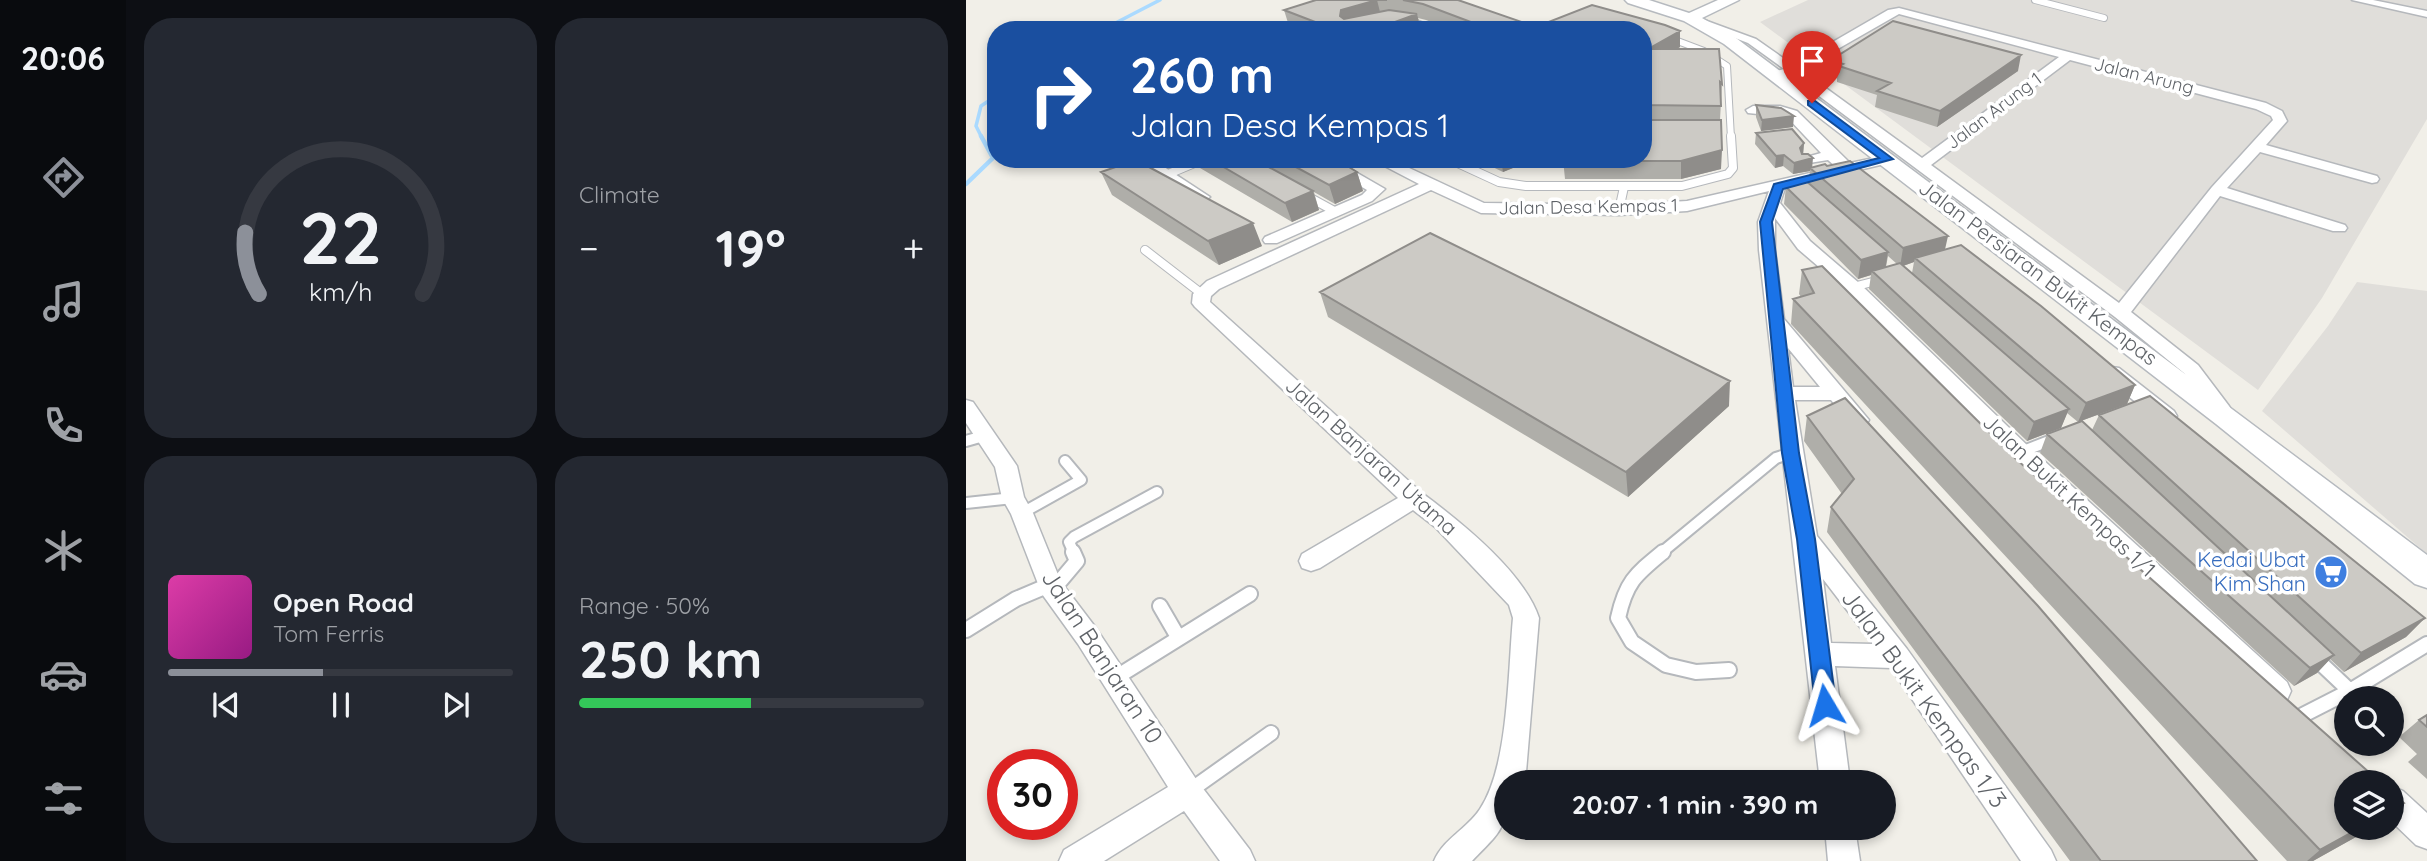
<!DOCTYPE html>
<html lang="en">
<head>
<meta charset="utf-8">
<style>
	:root { --surface:#171b24; --page:#242831; --text:#f1f3f6; --muted:#9ea1a6; --line:#363941; --accent:#8c9099 }
	body { margin:0; font-family:Quicksand,sans-serif; background:var(--page); color:var(--text); height:100vh; display:flex; flex-direction:column; font-size:26px; white-space:nowrap }
	* { box-sizing:border-box; margin:0 }
	p { font-size:23px; color:var(--muted) }
	.icon { flex:none; width:38px; height:38px; fill:none; stroke:currentColor; stroke-width:2; stroke-linecap:round; stroke-linejoin:round }
	.map { position:relative; flex:1; overflow:hidden }
	.side { display:flex; flex-direction:column; gap:18px; padding:18px; background:#0d0f14; width:840px }
	.side>* { flex:none }
	.guide { position:absolute; left:21px; top:21px; width:665px; height:147px; border-radius:28px; box-shadow:0 4px 10px #0003; background:#1a4fa0; color:#fff; overflow:hidden }
	.buttons { position:absolute; left:1368px; top:686px; display:grid; gap:14px }
	.buttons a { display:grid; place-items:center; width:70px; height:70px; border-radius:50%; background:var(--surface); box-shadow:0 4px 10px #0003; font-size:35px }
	.speed { position:absolute; left:21px; top:749px; display:flex; gap:14px; font-size:35px; font-weight:700; text-align:center }
	.speed>* { display:grid; place-content:center; width:91px; height:91px; border-radius:50%; background:var(--surface); box-shadow:0 4px 10px #0003; line-height:1 }
	.speed .limit { border:10px solid #d22; background:#fff; color:#111 }
	.pin { position:absolute; display:grid; place-items:center; width:60px; height:60px; color:#fff; margin:-72px -30px; border-radius:50% 50% 50% 0; rotate:-45deg; box-shadow:0 0 7px #0007 }
	.pin .icon { rotate:45deg }
	.me { position:absolute; width:77px; margin:-38px; rotate:353deg; stroke-linejoin:round; filter:drop-shadow(0 0 5px #0008) }
	.turn { display:flex; align-items:center; gap:24px; height:147px; padding:0 28px; font-size:32px }
	.turn .icon { width:91px; height:91px; stroke-width:2.5 }
	.turn b { display:block; font-size:49px; line-height:60px }
	.big { font-size:52px; font-weight:700; line-height:1.1 }
	.side .tile { flex:1; display:flex; flex-direction:column; justify-content:center; gap:10px; min-width:0; padding:0 24px; border-radius:28px; background:var(--page) }
	.side .dial { align-items:center; gap:0 }
	.dial svg { height:182px; overflow:visible; fill:none; stroke:var(--line); stroke-width:7; stroke-linecap:round; text-anchor:middle }
	.dial text { fill:var(--text); stroke:none }
	.song { display:flex; align-items:center; gap:21px }
	.cover { width:84px; height:84px; border-radius:10px; background:linear-gradient(135deg,hsl(320 70% 55%),hsl(310 70% 35%)) }
	.played { height:7px; border-radius:4px; background:linear-gradient(90deg,var(--accent) 45%,var(--line) 45%) }
	.keys { display:flex; justify-content:space-around; direction:ltr }
	.heat { display:flex; justify-content:space-between; align-items:center; font-size:38px; direction:ltr }
	.charge { height:10px; border-radius:5px; background:linear-gradient(90deg,#34c759 50%,var(--line) 0) }
	.side .tiles { flex:1; display:grid; gap:18px; grid-template-columns:repeat(2,1fr) }
	.trip { position:absolute; left:528px; top:770px; width:402px; height:70px; border-radius:35px; background:var(--surface); box-shadow:0 4px 10px #0003; font-weight:700; line-height:70px; text-align:center }
	main { display:flex; flex:1; min-height:0 }
	.tabs { display:flex; flex-direction:column; width:126px; justify-content:space-around; align-items:center; background:#090b0e; color:var(--muted) }
	.tabs .icon { width:49px; height:49px }
	.tabs .current { color:var(--accent) }
	.tabs b { font-size:32px; color:var(--text) }
	.map>svg:first-child { display:block }
</style>
</head>
<body>
<main>
<nav class="tabs">
<b>20:06</b>
<svg class="icon current" aria-label="directions" viewBox="0 0 24 24"><path d="M12 3l9 9-9 9-9-9zM9 14v-3h6M13 9l2 2-2 2"/></svg>
<svg class="icon" aria-label="music" viewBox="0 0 24 24"><path d="M9 18V5l10-2v13"/><circle cx="6" cy="18" r="3"/><circle cx="16" cy="16" r="3"/></svg>
<svg class="icon" aria-label="phone" viewBox="0 0 24 24"><path d="M5 4h4l2 5-3 2q2 4 5 5l2-3 5 2v4C11 20 4 13 5 4z"/></svg>
<svg class="icon" aria-label="climate" viewBox="0 0 24 24"><path d="M12 3v18M4 7l16 10M4 17L20 7"/></svg>
<svg class="icon" aria-label="car" viewBox="0 0 24 24"><path d="M5 17H2v-5l4-1 3-4h7l3 4 3 1v5h-3M9 17h6M6 11h13"/><circle cx="7" cy="17" r="2"/><circle cx="17" cy="17" r="2"/></svg>
<svg class="icon" aria-label="filters" viewBox="0 0 24 24"><path d="M4 7h16M4 17h16"/><circle cx="9" cy="7" r="2"/><circle cx="15" cy="17" r="2"/></svg>
</nav>
<section class="side">
<div class="tiles">
<div class="tile dial"><svg viewBox="0 0 100 80">
<path d="M14 69A42 42 0 1 1 86 69"/>
<path d="M14 69A42 42 0 0 1 8 42" stroke="#8c9099"/>
<text x="50" y="56" font-size="32" font-weight="700">22</text>
<text x="50" y="72" font-size="11">km/h</text>
</svg></div>
<div class="tile"><p>Climate</p>
<div class="heat"><a>−</a><b class="big">19°</b><a>+</a></div>
</div>
<div class="tile">
<div class="song"><i class="cover"></i><div><b>Open Road</b><p>Tom Ferris</p></div></div>
<div class="played"></div>
<div class="keys"><svg class="icon" aria-label="previous" viewBox="0 0 24 24"><path d="M18 5L8 12l10 7zM5 5v14"/></svg><svg class="icon" aria-label="pause" viewBox="0 0 24 24"><path d="M8 5v14M16 5v14"/></svg><svg class="icon" aria-label="next" viewBox="0 0 24 24"><path d="M6 5l10 7-10 7zM19 5v14"/></svg></div>
</div>
<div class="tile"><p>Range · 50%</p><b class="big">250 km</b><div class="charge"></div></div>
</div>
</section>
<div class="map">
<svg width="1461" height="861" viewBox="0 0 1461 861">
	<rect width="100%" height="100%" fill="#f1efe8"/>
	<path fill="#e0deda" d="M842 0H1461V119L1356 298 1292 390 794 22Z
		M1391 282 1461 291V554L1296 411 1362 326Z"/>
	<g fill="none" stroke-linecap="round" stroke-linejoin="round">
		<path stroke="#aadaff" stroke-width="3.5" d="M136 30 194 0
			M16 138 10 126 15 106 30 96"/>
		<path stroke="#aadaff" stroke-width="4.5" d="M0 184 27 158 15 136"/>
		<defs>
			<path id="lane-far3" d="M1069 0 1138 18
				M440 19 469 30
				M701 37 738 51 761 66 765 138"/>
			<path id="lane-far2" d="M483 159 533 182 560 186H716L762 174 767 168 765 136
				M200 175 238 159
				M339 195 370 212
				M653 210 658 187
				M179 250 236 294
				M887 287 918 279"/>
			<path id="lane-far1" d="M0 441 21 435
				M1055 452 1091 438
				M0 503 47 498
				M56 513 115 480 99 461
				M108 553 103 542 108 537 191 492
				M695 553 810 458 825 453"/>
			<path id="lane" d="M697 552C669 575 660 582 652 618L666 642 700 665 730 672 763 670
				M194 606 212 637
				M0 630 50 599 95 580 111 561 107 552
				M1347 656 1384 691
				M149 678 284 594
				M1337 715 1384 691 1461 644
				M222 792 305 733"/>
			<path id="street" d="M1386 0H1407L1461 11V17Z
				M933 8 1300 103 1316 111 1321 121 1300 145 1411 176 1413 179 1411 182 1406 183 1294 152 1261 188 1379 225 1381 228 1379 231H1367L1254 196 1165 312 1232 365 1263 406 1266 411 1263 416H1249L1218 373 1149 317 825 75 805 79V73L818 69 782 43 720 19 730 17 790 39 827 65 922 10ZM933 14 1093 57 956 158 835 70ZM1104 60 1290 109 1305 116 1307 120 1246 187 1153 303 965 165Z
				M787 106H814L831 111 884 163 922 155 927 156 929 159 927 162 893 170 903 180 901 183H891L879 174 819 188 814 203 844 241 893 283 1063 447 1321 682 1325 691 1321 700 1311 703 1301 700 1047 457 881 291 832 249 809 218V250L818 319 903 420 900 425C883 430 875 412 865 400H829L851 536 941 649 1085 850 1090 861H1055L925 668 869 666 884 782H854L793 250 792 222 803 191 721 211 653 215 515 213 465 190 253 289 245 296 244 302 456 493C495 522 558 572 573 618L560 772 555 782H541C541 829 538 828 506 861H468C478 838 501 829 514 809 543 766 542 670 547 618L543 605 469 527 447 510 354 568 345 571 336 568 333 561 336 554 432 498 229 307 226 303 227 294 241 281 453 184 405 159H424L518 203 653 205 721 201 870 167 862 160 837 164 835 161 837 158 855 153 821 117 782 113 780 110ZM822 348 854 387H827ZM857 579 907 644 865 643Z
				M168 159H186L244 197 236 202 231 200Z
				M349 159H367L419 189 406 201 311 243H299L297 240 299 237 396 195 401 190Z
				M1146 367 1153 368 1208 411 1211 416 1208 421H1194L1139 378 1136 373 1139 368Z
				M0 400 7 402 51 466 58 497 67 513 95 582 130 628 232 782 284 850 289 861H254L218 811 138 861H93L98 850 202 787 112 644 76 594 45 514 36 498 29 467 0 423Z
				M1426 786 1437 791 1461 813V849L1450 845 1426 822Z
				M859 828H889L894 861H862Z"/>
			<path id="secondary" d="M659 0H683L723 13 752 0H773L736 18 770 38 1461 555V588L1449 584 1250 424 758 44 718 21 662 3Z"/>
		</defs>
		<use href="#lane-far3" stroke="#b5b8bc" stroke-width="8"/>
		<use href="#lane-far2" stroke="#b5b8bc" stroke-width="10"/>
		<use href="#lane-far1" stroke="#b5b8bc" stroke-width="14"/>
		<use href="#lane" stroke="#b5b8bc" stroke-width="18"/>
		<use href="#street" stroke="#b5b8bc" stroke-width="3"/>
		<use href="#secondary" stroke="#b6babf" stroke-width="3"/>
		<use href="#lane-far3" stroke="#fff" stroke-width="6"/>
		<use href="#lane-far2" stroke="#fff" stroke-width="8"/>
		<use href="#lane-far1" stroke="#fff" stroke-width="10"/>
		<use href="#lane" stroke="#fff" stroke-width="14"/>
		<use href="#street" fill="#fff" fill-rule="evenodd"/>
		<use href="#secondary" fill="#fff" fill-rule="evenodd"/>
	</g>
	<path fill="#afaea9" fill-rule="evenodd" d="M350 0H492L570 27 714 31V47L711 49 756 84 754 120 755 169 715 179H599L597 159H677V30H486L460 20 452 18 455 30H333L323 26 318 10Z
		M865 60 1052 71 971 127 909 107 911 95 871 82V78L863 75Z
		M790 105 827 127 795 131 790 117Z
		M790 133 838 143 837 154 846 167 979 250 1169 385 1161 404 1112 422 1101 413 1095 428 1061 441 903 289 905 275 892 279 818 204 820 187 842 184 844 171 827 174 817 166 809 168 789 144ZM922 256 931 264 920 267ZM948 262 946 273 937 266Z
		M231 159H370L391 172 397 191 369 204 348 192 353 210 326 222 234 168Z
		M510 159H569L537 172Z
		M135 172 296 246 253 265 146 195Z
		M836 270 1381 828H1406L1347 861H1321L825 324 827 299 835 297 833 294Z
		M354 292 763 406 662 497 362 317Z
		M1133 415 1459 618 1440 637 1378 672 1364 659 1351 673 1328 686 1074 453 1081 434 1126 430Z
		M841 416 1291 861H1104L861 532 865 507 876 494 838 441Z
		M1461 715V779L1442 762 1451 754 1433 737 1453 720Z"/>
	<path fill="#8f8d8a" d="M411 0 415 16 379 26 374 16 375 10Z
		M451 14 455 30H407Z
		M714 31V47L678 68 677 51Z
		M1055 55 1052 71 971 127 974 111Z
		M828 116 827 127 795 131 796 120Z
		M838 143 837 155 833 160 834 148Z
		M756 150 755 169 715 179V161Z
		M818 155 817 166 809 168 810 156Z
		M847 158 846 169 844 168V171L827 174 828 163Z
		M210 159H220L212 163Z
		M535 159H569L537 172Z
		M391 172 397 191 369 204 363 185Z
		M347 191 353 210 326 222 319 203Z
		M287 223 296 246 253 265 242 241Z
		M982 236 978 254 949 258 948 262 934 267 937 248Z
		M922 252 919 271H906L905 275 892 279 895 260Z
		M764 381 763 406 662 497 660 472Z
		M1169 385 1161 404 1112 422 1120 403Z
		M1103 409 1095 428 1061 441 1068 422Z
		M1459 618 1440 637 1378 672 1395 653Z
		M1368 655 1351 673 1328 686 1344 668Z
		M1394 828H1406L1347 861H1341L1354 850Z"/>
	<path fill="#cccac5" stroke="#8f8d8a" stroke-width="2" d="M350 0H421H411L375 10 374 16 378 19 423 10 451 14 407 30H370L318 10Z
		M437 0H492L570 27 626 5 699 25 714 31 682 49H677V30H526L457 4Z
		M927 21 1055 55 974 111 911 91 925 83 873 66 877 64 865 60Z
		M677 49H753L756 84 754 82 755 106 677 105Z
		M790 105 815 108 828 116 796 120Z
		M677 120H755L756 150 715 161H597V159H677Z
		M826 129 838 143 834 148 836 154H842L847 158 828 163 818 155 810 156 790 133Z
		M244 159H288L347 191 319 203Z
		M315 159H370L391 172 363 185Z
		M170 160 287 223 242 241 135 172Z
		M884 161 982 236 937 248 844 168 859 164 861 166Z
		M839 180 922 252 895 260 820 187Z
		M464 233 764 381 660 472 354 292Z
		M995 245 1075 306 1169 385 1120 403 949 258Z
		M934 263 1103 409 1068 422 906 271Z
		M856 266 1050 459 1414 782H1381V828H1394L1354 850 827 299 848 293 836 270Z
		M1184 396 1459 618 1395 653 1133 415Z
		M879 398 1072 606 1291 861H1135L865 507 888 479 841 416Z
		M1116 421 1368 655 1344 668 1081 434Z
		M1461 715V727L1453 720Z
		M1426 793 1438 803 1426 810Z"/>
	<path fill="#1a73e8" stroke="#114b97" stroke-width="2" d="M842 101H849L927 159 817 189 806 222 833 453 849 539 870 705 866 712 859 715 852 712 849 705 831 539 816 453 794 222 808 184 913 158 842 105Z"/>
	<defs>
		<symbol id="supermarket-disc" viewBox="-11 -11 22 22"><circle r="9.5" fill="#3f7fe0" stroke="#fff"/><path d="M-6-5.5h2.5l.6 2H6L4.5 2H-2.5L-4.4-4H-6ZM-1.5 3.2a1.3 1.3 0 1 0 .1 0ZM3 3.2a1.3 1.3 0 1 0 .1 0Z" fill="#fff"/></symbol>
	</defs>
	<g fill-rule="evenodd">
		<use href="#supermarket-disc" x="1346" y="553" width="38" height="38"/>
	</g>
	<g text-anchor="middle" stroke-width="7" stroke-linejoin="round" paint-order="stroke">
		<g font-size="18" fill="#5f6368" stroke="#fff">
			<text transform="translate(1178 76) rotate(14)" y="6">Jalan Arung</text>
			<text transform="translate(1028 111) rotate(-37)" y="6">Jalan Arung 1</text>
			<text transform="translate(622 207) rotate(-1)" y="6">Jalan Desa Kempas 1</text>
		</g>
		<g font-size="21" fill="#5f6368" stroke="#fff">
			<text transform="translate(1072 273) rotate(37)" y="7">Jalan Persiaran Bukit Kempas</text>
			<text transform="translate(405 457) rotate(42)" y="7">Jalan Banjaran Utama</text>
			<text transform="translate(1103 496) rotate(43)" y="7">Jalan Bukit Kempas 1/1</text>
		</g>
		<g font-size="21" fill="#366cbe" stroke="#fff" text-anchor="end">
			<text x="1340" y="567">Kedai Ubat<tspan x="1340" dy="24">Kim Shan</tspan></text>
		</g>
		<g font-size="24" fill="#5f6368" stroke="#fff">
			<text transform="translate(136 657) rotate(57)" y="8">Jalan Banjaran 10</text>
			<text transform="translate(958 699) rotate(54)" y="8">Jalan Bukit Kempas 1/3</text>
		</g>
	</g>
</svg>
<div class="buttons">
<a><svg class="icon" aria-label="search" viewBox="0 0 24 24"><circle cx="10" cy="10" r="6"/><path d="M15 15l6 6"/></svg></a>
<a><svg class="icon" aria-label="layers" viewBox="0 0 24 24"><path d="M12 4l9 5-9 5-9-5zM3 14l9 5 9-5"/></svg></a>
</div>
<div class="speed"><div class="limit">30</div></div>
<div class="pin" style="left:846px;top:103px;background:#d93025"><svg class="icon" aria-label="arrive" viewBox="0 0 24 24"><path d="M6 21V4h12l-3 4 3 4H6"/></svg></div>
<svg class="me" style="left:859px;top:705px" viewBox="-20 -20 40 40"><path d="M0-17L14 15 0 8-14 15z" fill="#1a73e8" stroke="#fff" stroke-width="4"/></svg>
<div class="trip">20:07 · 1 min · 390 m</div>
<div class="guide">
<div class="turn"><svg class="icon" aria-label="right" viewBox="0 0 24 24"><path d="M7 20v-9h11M14 6l5 5-5 5"/></svg><div><b>260 m</b>Jalan Desa Kempas 1</div></div>
</div>
</div>
</main>
</body>
</html>
